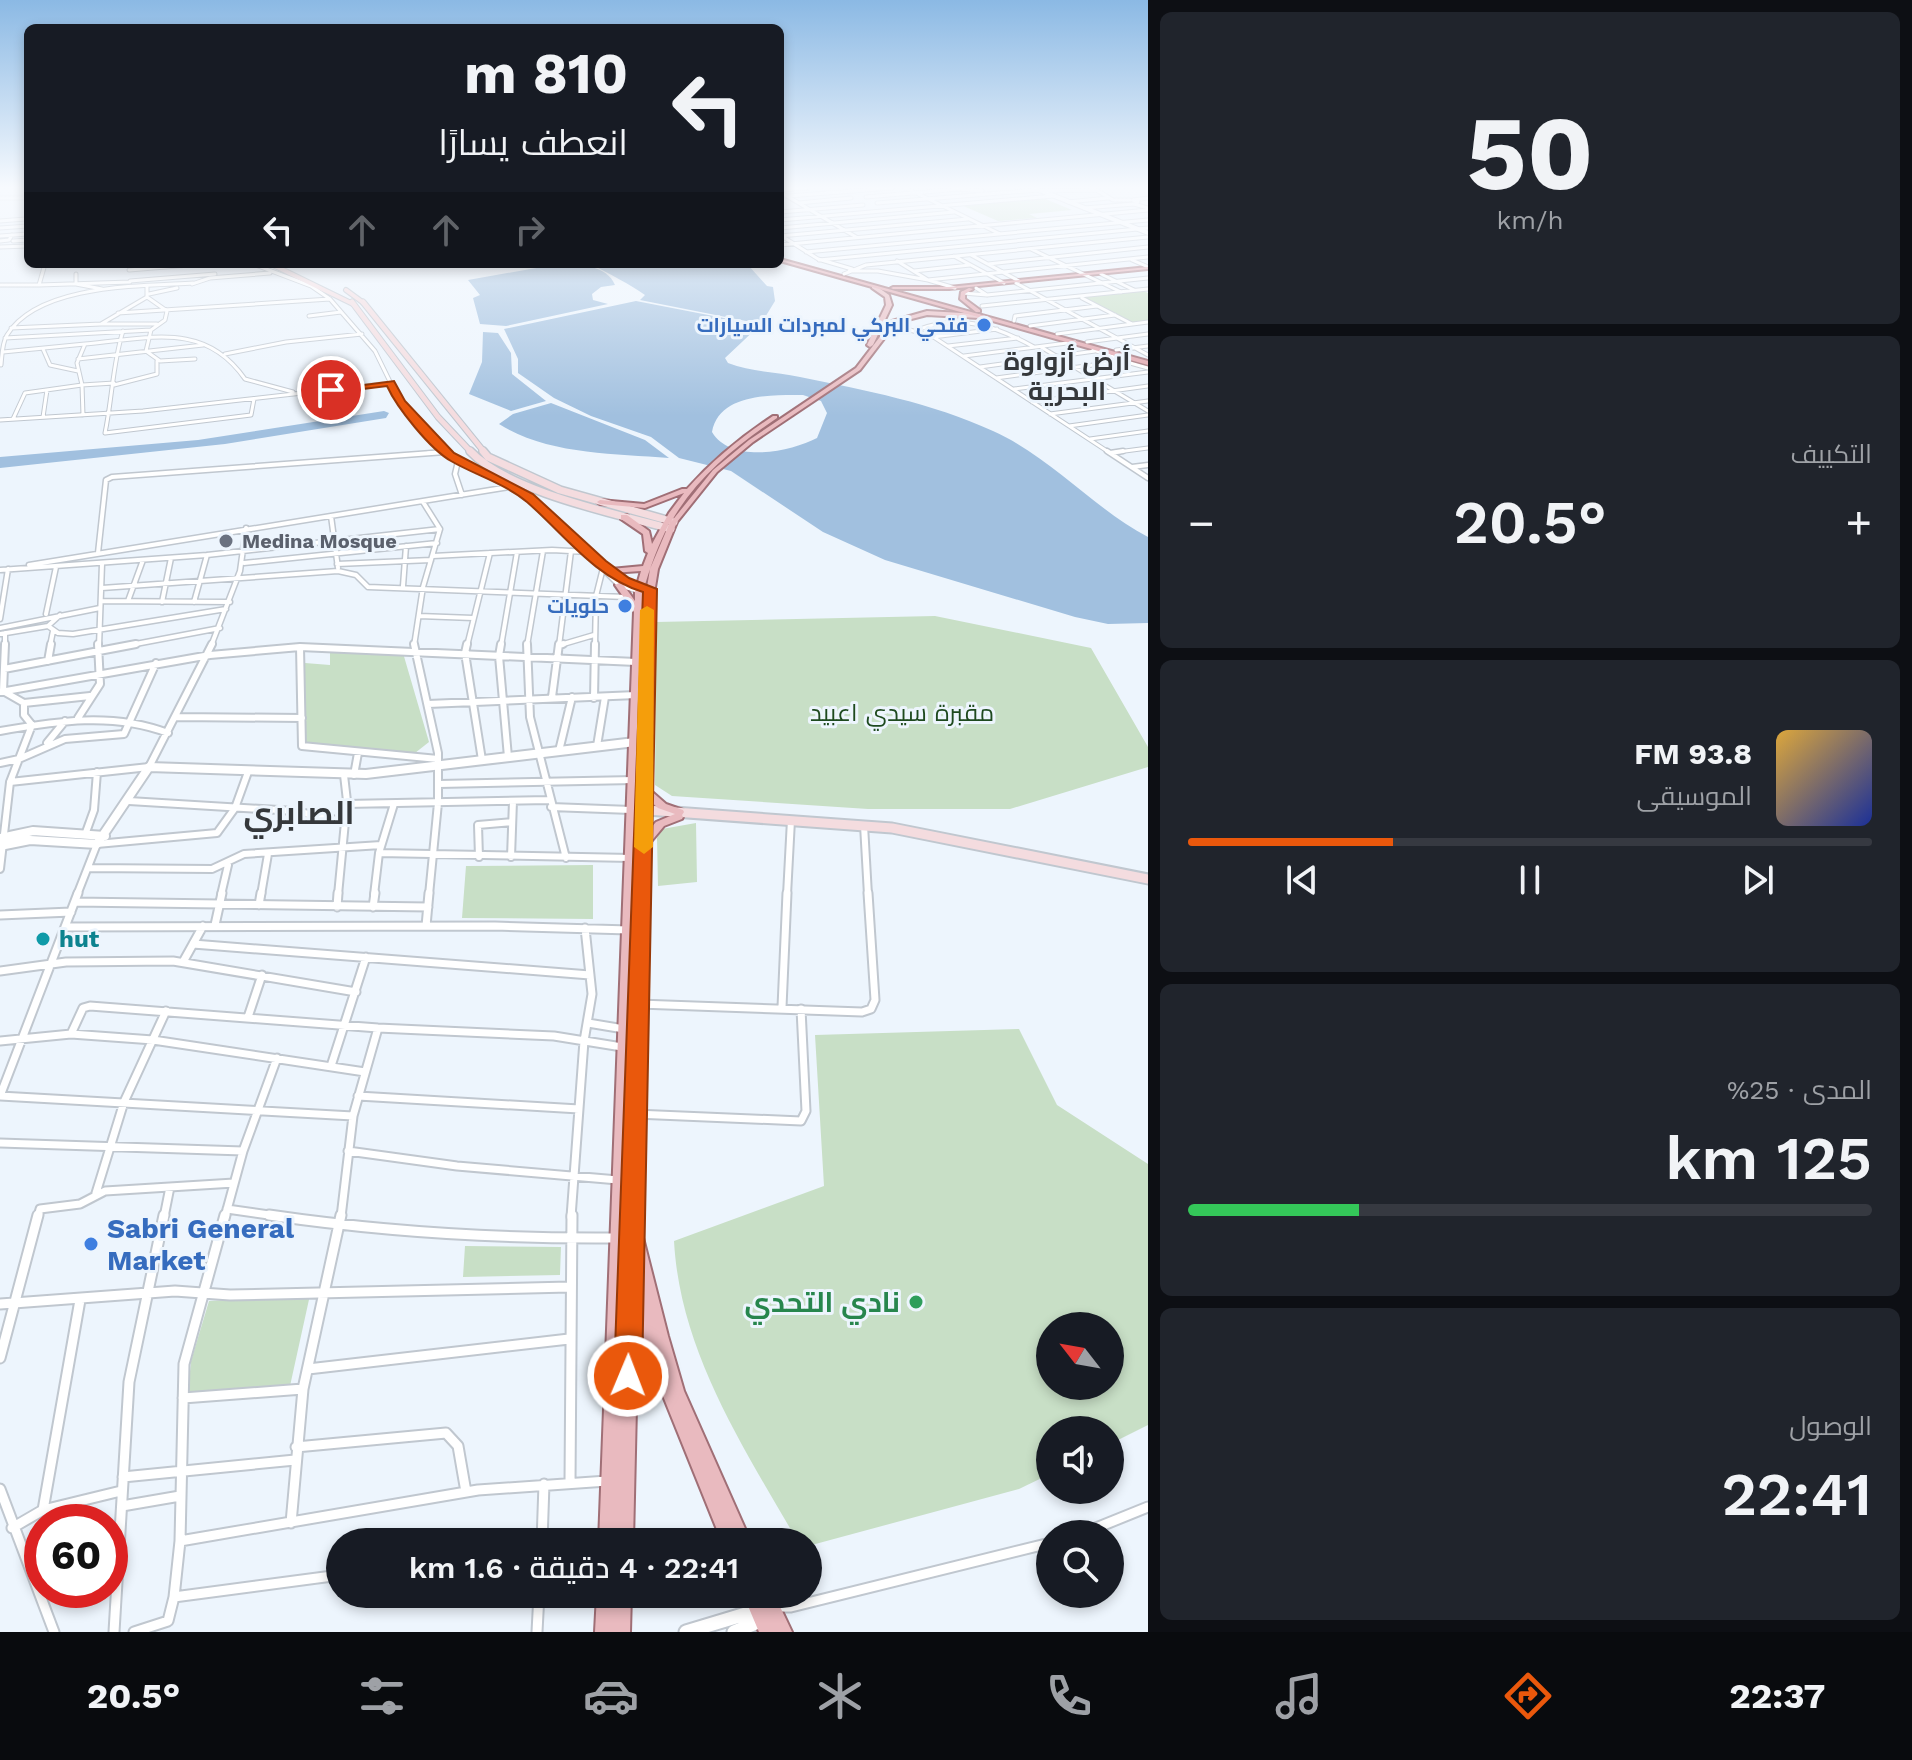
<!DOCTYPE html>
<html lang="ar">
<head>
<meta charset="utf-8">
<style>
	:root { --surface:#171b24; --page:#20242c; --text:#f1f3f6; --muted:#9ea1a6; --line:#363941; --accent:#ea580c }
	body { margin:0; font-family:"Work Sans",Cairo,sans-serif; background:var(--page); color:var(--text); direction:rtl; height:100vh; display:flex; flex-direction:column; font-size:30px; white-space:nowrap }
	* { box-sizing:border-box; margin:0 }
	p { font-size:26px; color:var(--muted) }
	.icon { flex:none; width:44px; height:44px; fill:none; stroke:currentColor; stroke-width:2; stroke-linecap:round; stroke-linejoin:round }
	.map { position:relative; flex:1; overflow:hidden; direction:ltr }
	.drawer { display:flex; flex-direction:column; gap:12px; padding:12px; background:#0d0f14; width:764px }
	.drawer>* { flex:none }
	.banner { position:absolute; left:24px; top:24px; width:760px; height:244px; border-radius:12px; box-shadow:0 4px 12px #0003; direction:rtl; background:#171b24; color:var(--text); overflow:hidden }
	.needle { width:52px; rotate:301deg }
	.tools { position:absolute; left:1036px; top:1312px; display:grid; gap:16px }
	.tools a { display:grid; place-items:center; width:88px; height:88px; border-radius:50%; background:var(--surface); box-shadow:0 4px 12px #0003; font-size:40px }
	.speed { position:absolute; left:24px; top:1504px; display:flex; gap:16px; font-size:40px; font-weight:700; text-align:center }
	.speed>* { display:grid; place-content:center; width:104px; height:104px; border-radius:50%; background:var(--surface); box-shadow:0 4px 12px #0003; line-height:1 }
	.speed .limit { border:12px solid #d22; background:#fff; color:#111 }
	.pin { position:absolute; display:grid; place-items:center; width:68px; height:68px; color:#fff; margin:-34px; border:4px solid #fff; border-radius:50%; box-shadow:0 2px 8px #0007 }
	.me { position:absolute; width:88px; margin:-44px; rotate:1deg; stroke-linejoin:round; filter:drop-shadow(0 0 6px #0008) }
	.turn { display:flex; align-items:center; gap:28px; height:168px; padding:0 24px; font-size:36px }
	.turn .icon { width:104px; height:104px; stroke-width:2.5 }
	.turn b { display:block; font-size:56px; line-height:68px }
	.lanes { display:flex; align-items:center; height:76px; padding:0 24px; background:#0003; justify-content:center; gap:40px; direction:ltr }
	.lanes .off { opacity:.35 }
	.big { font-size:60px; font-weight:600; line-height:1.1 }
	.drawer .widget { flex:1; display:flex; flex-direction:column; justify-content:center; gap:12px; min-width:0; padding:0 28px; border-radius:12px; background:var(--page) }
	.drawer .dial { align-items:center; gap:0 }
	.dial b { font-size:104px; line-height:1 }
	.song { display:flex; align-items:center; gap:24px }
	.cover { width:96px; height:96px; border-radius:12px; background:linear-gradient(135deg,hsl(40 70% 55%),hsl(230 70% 35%)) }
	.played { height:8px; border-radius:4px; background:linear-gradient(90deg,var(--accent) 30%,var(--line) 30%) }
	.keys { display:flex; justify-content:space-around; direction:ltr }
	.heat { display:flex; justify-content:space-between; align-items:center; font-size:44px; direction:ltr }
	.charge { height:12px; border-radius:6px; background:linear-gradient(90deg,#34c759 25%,var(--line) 0) }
	.trip { position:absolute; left:326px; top:1528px; width:496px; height:80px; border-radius:40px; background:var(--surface); box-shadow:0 4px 12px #0003; font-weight:600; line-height:80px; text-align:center; direction:rtl }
	.dock { display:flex; height:128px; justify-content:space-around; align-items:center; background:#090b0e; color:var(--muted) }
	.dock .icon { width:56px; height:56px }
	.dock .active { color:var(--accent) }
	.dock b { font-size:36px; color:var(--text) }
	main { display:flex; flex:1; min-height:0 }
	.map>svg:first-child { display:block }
</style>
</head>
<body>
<main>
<section class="drawer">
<div class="widget dial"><b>50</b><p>km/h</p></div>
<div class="widget"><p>التكييف</p>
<div class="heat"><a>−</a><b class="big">20.5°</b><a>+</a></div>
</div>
<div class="widget">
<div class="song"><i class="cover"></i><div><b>93.8 FM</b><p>الموسيقى</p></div></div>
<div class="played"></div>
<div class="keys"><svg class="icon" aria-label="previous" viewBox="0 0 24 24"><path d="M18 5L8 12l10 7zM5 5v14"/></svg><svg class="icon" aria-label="pause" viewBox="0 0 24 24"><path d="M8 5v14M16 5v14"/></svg><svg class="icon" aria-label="next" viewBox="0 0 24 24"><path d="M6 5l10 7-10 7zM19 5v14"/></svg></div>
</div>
<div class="widget"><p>المدى · 25%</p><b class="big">125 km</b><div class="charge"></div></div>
<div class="widget"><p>الوصول</p><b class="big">22:41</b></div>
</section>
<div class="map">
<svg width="1148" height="1632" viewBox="0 0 1148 1632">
	<rect width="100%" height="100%" fill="#edf5fd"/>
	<path fill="#c8dfc6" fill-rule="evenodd" d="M1043 198 1072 210 1029 214 1037 218 998 221 961 205Z
		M1142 290 1148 293V322L1133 324 1083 297Z
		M935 616 1091 648 1148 747V767L1010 809H868L672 796 655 785 656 622Z
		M330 653H403L429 742 415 753 303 746 305 663 330 665Z
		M696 823 697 882 658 886 657 838 662 829Z
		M593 865V919L462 918 466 866Z
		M1019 1029 1057 1105 1148 1164V1425L1110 1444V1430H1050V1474L1019 1489 808 1546V1542H798C744 1448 680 1352 674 1241L824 1186 815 1035ZM1050 1326H1110V1386H1050Z
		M465 1246 561 1247 560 1275 463 1277Z
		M310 1295 290 1386 188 1393 191 1361 209 1301Z"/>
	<path fill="#a1c0df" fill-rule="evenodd" d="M559 264C579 264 607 265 615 285L601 287 592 294 593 300 608 304 506 326 480 324 473 298 480 295 468 280Z
		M591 264 748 265 767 286 773 287 775 301 761 324 640 300 645 295C630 284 609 274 591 264Z
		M636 301 760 325 725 358 728 363C751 372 776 372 800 377 865 390 932 403 993 431 1051 457 1093 508 1148 537V623L1108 624 1075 617 885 560 823 532 731 471 679 458 651 437 591 416 554 398 518 373V359L504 329ZM803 395 821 401 827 413 817 438C790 452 731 464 712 432 719 393 772 395 803 395Z
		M483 332 498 333 511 353 512 374 546 401 511 411 469 394 482 362Z
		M551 403 645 440 669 458C612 453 549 455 499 424L513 414Z
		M384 411 389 413 386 418 225 444 0 468V457L198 440Z"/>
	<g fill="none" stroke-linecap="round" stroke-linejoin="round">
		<defs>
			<path id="minor-far4" d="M906 188 1000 234
				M1093 188 1113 200H1130
				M958 189 982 191
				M780 190 807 188
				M1041 191 1096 190
				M780 192 856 237
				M788 196 892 188
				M866 197 959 189
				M0 198H28
				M1068 202 1108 198
				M1138 202 1133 200 1148 198
				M799 203 851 198
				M877 203 1038 190
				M1084 208 1134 204 1148 208
				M780 212 863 205
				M780 220 1053 196
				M0 221 25 219
				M0 228 28 226
				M780 228 954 212
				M780 235 818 259 852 269
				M0 236 28 234
				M780 236 968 219
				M0 241 9 240 12 235
				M13 241 28 240
				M780 245 1148 210
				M0 247 28 246
				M1031 249 1121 292
				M806 252 1148 220
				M971 255 1019 281
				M954 256 1004 283
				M819 260 1148 228
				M1132 260 1148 267
				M897 261 928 280 955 288
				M45 264 39 285 130 282
				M253 264 311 286 330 299 375 351 400 402 447 453
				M988 264 1148 247
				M129 270 202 264
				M849 271H878L928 280 1148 257
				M914 271 970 265
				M76 274V284L102 289
				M844 274 866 265 1148 237
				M1101 274 1134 290
				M130 281 215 274
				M1016 283 1148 355
				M192 284 210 278 270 273
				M0 285H39
				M976 288 987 295
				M963 293 987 295 1148 278
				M149 294 177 288
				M147 297 167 311
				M1082 298 1132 324
				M982 306 1148 289
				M167 311 165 320 151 330 146 351 160 361 195 359
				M118 313 330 299
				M309 316 341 312
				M1014 321 1015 316 1097 306
				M101 324H157
				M1030 326 1115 315
				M11 328 101 324 147 297V287
				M886 330 906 329 932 336 1110 453
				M917 330C959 313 996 326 1034 347
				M123 331C113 361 112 400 105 433L251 415 254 399
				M1057 334 1148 322
				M933 337 997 329
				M5 338 151 330
				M1087 342 1148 334
				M948 346 1018 338
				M1041 347 1148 411
				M43 349 50 365 78 371
				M1093 350 1120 359
				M1116 350 1148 346
				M3 352 85 344
				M225 354 286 342 362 334
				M964 356 1075 342
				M78 359 203 345
				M1 365C2 355 2 343 7 335 38 284 141 286 193 283
				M980 367 1095 351
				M996 378 1123 361 1148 368
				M114 383 82 385 77 363 85 344C148 339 204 320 245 379L293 392
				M114 385 157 374V361
				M1014 389 1148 372
				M1032 402 1148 386
				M1050 414 1148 401
				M43 417 47 390
				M13 419 25 393 82 385 83 415
				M0 420 143 411 391 383
				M1069 426 1148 415
				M1090 439 1148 431
				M428 453 445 452
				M1110 453 1148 448"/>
			<path id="minor-far3" d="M444 451 538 503 619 585 649 594
				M1107 451 1148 478
				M1110 453 1123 451
				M458 461 455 474 462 495
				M1132 467 1148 465
				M331 516 338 568
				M98 553 106 480 112 477 445 452
				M433 556 552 550 589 552
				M244 563 437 543
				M337 564 431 560
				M29 565 509 487
				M0 570 207 555 440 529
				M611 571 627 583 650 589
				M403 586 406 546
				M102 588 338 571 356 575 368 587 626 597
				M102 601 230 602
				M128 601 143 560
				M162 602 171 558
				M194 602 207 555
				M46 614 56 567
				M419 616 473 618
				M0 619 8 569
				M48 626 58 633 73 634 226 609
				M0 628 100 608
				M0 634 48 626 60 615
				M560 645 594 635
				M5 646V633
				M50 646 53 631
				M99 646 102 564
				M125 646 220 628
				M211 646 240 571 246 528
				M414 646 423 587 440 529 423 502
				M467 646 490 553
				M501 646 517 552
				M527 646 543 551
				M559 646 571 551
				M595 646 596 596 603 568"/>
			<path id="minor-far2" d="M414 644 438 753V803L429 895
				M467 644 465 653 482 760
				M501 644 499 656 508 757
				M527 644 530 717 566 858
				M560 645 563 644
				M300 647 302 746 438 759
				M48 661 51 644
				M4 669 136 644
				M0 692 210 655 300 647 636 662
				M552 697 559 644
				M594 698 595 644
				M24 703 90 696
				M428 704 636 695
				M175 717 302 718
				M78 718 100 684 98 644
				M0 731C58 721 112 712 168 733
				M47 743 65 721
				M597 746 605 697
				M559 751 572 697
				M0 763 19 759 65 739 124 734 156 663
				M354 775 358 753
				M10 782 149 767 212 644
				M439 784 634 780
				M129 801 295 811 345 822
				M346 804 549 800
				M551 807 631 810
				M864 825 868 895
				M85 835 94 810 97 772
				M379 853 631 858
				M479 857 478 825 512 822
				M511 857 513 801
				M88 868 212 869 244 854 381 845
				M0 869 10 782 32 725 24 715V703L3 691 5 644
				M77 895 97 844 217 833 235 808 248 772
				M221 895 228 865
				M261 895 268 854
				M338 895 347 801 344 775
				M374 895 379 853 394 804
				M787 895 791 820"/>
			<path id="minor-far1" d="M75 902 428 907
				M259 905 261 893
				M337 907 338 893
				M373 907 375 893
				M0 915 71 912
				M215 925 222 893
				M426 926 429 893
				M65 927 495 926 629 930
				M193 944 590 975
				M183 962 203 926
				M0 971 66 962 173 961 356 992
				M639 1004 862 1012 871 1009 875 1000 868 893
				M782 1007 787 893
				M248 1017 262 975
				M588 1023 624 1029
				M71 1034 83 1008 90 1006 378 1028 554 1036 622 1047
				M0 1041 71 1034 153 1040 365 1072
				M331 1066 366 957
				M0 1096 78 893
				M0 1096 353 1116
				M358 1096 579 1109
				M635 1114 801 1121 806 1111 801 1009
				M0 1143 243 1151
				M348 1151 457 1166 618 1180
				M96 1193 124 1102 166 1011
				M227 1209 283 1217
				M38 1217 40 1209 80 1204 105 1191 234 1183
				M164 1217 170 1187
				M225 1217 243 1151 277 1058
				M341 1217 353 1116 378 1028
				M571 1217 584 1041 592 994 585 928"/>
			<path id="minor" d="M269 1215C385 1232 500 1239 617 1238
				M0 1304 175 1291 230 1295 569 1287
				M0 1358 38 1215
				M308 1369 569 1339
				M183 1398 303 1389
				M296 1447 446 1433 458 1446 466 1492
				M123 1477 295 1460
				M570 1482 572 1215
				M0 1489 54 1632
				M122 1506 180 1496
				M43 1510 80 1300
				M291 1523 303 1389 341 1215
				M12 1528 43 1510 121 1491
				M1081 1534 1148 1507
				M180 1541 478 1490 607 1481
				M542 1542 544 1484
				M174 1597 180 1541 184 1364 225 1215
				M773 1607H791L1050 1543
				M114 1632 129 1382 164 1215
				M134 1632 168 1621 174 1597 340 1575
				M537 1632 539 1594"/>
			<path id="tertiary-far2" d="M1034 188 1148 233"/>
			<path id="tertiary-far1" d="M0 838 33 831 105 836
				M0 846 30 840 97 844 149 767 366 774 635 742"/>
			<path id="tertiary" d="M686 1632 759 1610
				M734 1632 763 1620"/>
			<path id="secondary-far3" d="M271 264 353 304
				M346 290 365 304"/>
			<path id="secondary-far2" d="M352 302 438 417 472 453
				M363 302 485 453"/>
			<path id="secondary-far1" d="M470 451C508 492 617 514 671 529
				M483 451 488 457 560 490 674 522"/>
			<path id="secondary" d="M633 809 892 828 1148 879"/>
			<path id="primary" d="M872 286H876L889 295 892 305 873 345 870 347 867 345 886 305 885 297 872 288Z
				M927 311 979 314 982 316 979 318 927 315 896 323 860 370 753 442 717 472 677 522 658 569 651 612 650 790 666 804 683 810 684 812 682 815 683 817 682 819 664 826 649 844 640 1226 668 1336 684 1391 751 1542H722L653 1371 638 1317 633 1542H599L634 612 615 585 619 583H622L635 601V592L641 571 611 573 607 571 611 569 643 566 648 553 645 551 643 534 621 519V515H627L649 531 652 544 669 513 684 493 645 508 600 504 597 502 600 500 644 504 682 489H687C713 460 741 437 773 416H777V418C736 446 696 478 671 522L713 470 749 440 856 368 892 321ZM670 522 650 569 643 612 639 843 622 1352 643 592C650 567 658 545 670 522ZM649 800 658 808 675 814 656 822 649 830Z
				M597 1594H631L630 1632H595Z
				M743 1594H774L792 1632H759Z"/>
			<path id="trunk" d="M780 259 1148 361V365L780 261Z
				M1148 267V269L949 289H893L891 288 893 287H949Z
				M969 288 973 289 965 294V299L980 310V312H976L960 299 961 292Z"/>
		</defs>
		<use href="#minor-far4" stroke="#c0c7cf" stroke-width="5"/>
		<use href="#minor-far3" stroke="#c0c7cf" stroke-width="7"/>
		<use href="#minor-far2" stroke="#c0c7cf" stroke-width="10"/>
		<use href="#minor-far1" stroke="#c0c7cf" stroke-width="11"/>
		<use href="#minor" stroke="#c0c7cf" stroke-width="13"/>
		<use href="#tertiary-far2" stroke="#c0c7cf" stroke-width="6"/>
		<use href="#tertiary-far1" stroke="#c0c7cf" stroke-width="12"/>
		<use href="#tertiary" stroke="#c0c7cf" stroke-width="17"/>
		<use href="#secondary-far3" stroke="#c0c7cf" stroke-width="6"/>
		<use href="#secondary-far2" stroke="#c0c7cf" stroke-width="7"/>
		<use href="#secondary-far1" stroke="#c0c7cf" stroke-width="10"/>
		<use href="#secondary" stroke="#c0c7cf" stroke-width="13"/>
		<use href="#primary" stroke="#a06f76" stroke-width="4"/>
		<use href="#trunk" stroke="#a06f76" stroke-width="4"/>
		<use href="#minor-far4" stroke="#fff" stroke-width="3"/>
		<use href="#minor-far3" stroke="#fff" stroke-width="4"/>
		<use href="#minor-far2" stroke="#fff" stroke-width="6"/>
		<use href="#minor-far1" stroke="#fff" stroke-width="7"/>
		<use href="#minor" stroke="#fff" stroke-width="9"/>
		<use href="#tertiary-far2" stroke="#fff" stroke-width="4"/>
		<use href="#tertiary-far1" stroke="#fff" stroke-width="8"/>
		<use href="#tertiary" stroke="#fff" stroke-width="13"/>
		<use href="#secondary-far3" stroke="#f4dcdf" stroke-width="4"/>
		<use href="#secondary-far2" stroke="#f4dcdf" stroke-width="5"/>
		<use href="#secondary-far1" stroke="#f4dcdf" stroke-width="7"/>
		<use href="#secondary" stroke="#f4dcdf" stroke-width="9"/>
		<use href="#primary" fill="#e9babf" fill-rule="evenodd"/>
		<use href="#trunk" fill="#e2a3aa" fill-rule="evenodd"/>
	</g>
	<linearGradient id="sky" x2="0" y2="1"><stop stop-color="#8bb9e4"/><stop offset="0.45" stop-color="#f7fafe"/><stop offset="1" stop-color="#f7fafe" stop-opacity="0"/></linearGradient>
	<rect width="1148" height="416" fill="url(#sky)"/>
	<path fill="#ea580c" stroke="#983908" stroke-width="2" d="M394 381 405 401 454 453 533 494 606 561 629 578 657 589 642 1376 638 1386 628 1390 618 1386 614 1376 643 592C594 577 564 534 527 502 506 484 475 475 451 461 430 449 397 408 387 386L331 393 325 390Z"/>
	<path fill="#f59e0b" d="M647 606 654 610 653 847 644 854 634 847 640 610Z"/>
	<g fill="#3f7fe0" stroke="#edf5fd" stroke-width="3">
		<circle cx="984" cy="325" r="8"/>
		<circle cx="625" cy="606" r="8"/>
		<circle cx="91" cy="1244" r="8"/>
	</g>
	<circle fill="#6b7280" stroke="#edf5fd" stroke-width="3" cx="226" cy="541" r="8"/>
	<circle fill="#0f9aa8" stroke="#edf5fd" stroke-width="3" cx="43" cy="939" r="8"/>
	<circle fill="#2e9e5b" stroke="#edf5fd" stroke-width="3" cx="916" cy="1302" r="8"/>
	<g text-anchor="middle" stroke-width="6" stroke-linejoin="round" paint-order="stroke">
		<g font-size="20" font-weight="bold" fill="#366cbe" stroke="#edf5fd" text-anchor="end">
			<text x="968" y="332">فتحي البركي لمبردات السيارات</text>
			<text x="609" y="613">حلويات</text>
		</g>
		<g font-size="20" font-weight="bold" fill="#5b616d" stroke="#edf5fd" text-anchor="start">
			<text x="242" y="548">Medina Mosque</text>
		</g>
		<g font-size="24" fill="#1e4a1f" stroke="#edf5fd">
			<text x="902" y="721">مقبرة سيدي اعبيد</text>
		</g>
		<g font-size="24" font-weight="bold" fill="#0d838f" stroke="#edf5fd" text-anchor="start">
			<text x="59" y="947">hut</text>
		</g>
		<g font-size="26" font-weight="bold" fill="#35383b" stroke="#edf5fd">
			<text x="1067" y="370">أرض أزواوة<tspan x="1067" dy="30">البحرية</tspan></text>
		</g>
		<g font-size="28" font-weight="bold" fill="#366cbe" stroke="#edf5fd" text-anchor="start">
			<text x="107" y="1238">Sabri General<tspan x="107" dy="32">Market</tspan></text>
		</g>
		<g font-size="28" font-weight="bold" fill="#27864d" stroke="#edf5fd" text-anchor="end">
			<text x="900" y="1312">نادي التحدي</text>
		</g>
		<g font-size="32" font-weight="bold" fill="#35383b" stroke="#edf5fd">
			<text x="299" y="824">الصابري</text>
		</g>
	</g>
</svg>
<div class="tools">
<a><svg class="needle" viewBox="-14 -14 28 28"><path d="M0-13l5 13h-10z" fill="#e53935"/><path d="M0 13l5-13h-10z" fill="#9ea1a6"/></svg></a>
<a><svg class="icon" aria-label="sound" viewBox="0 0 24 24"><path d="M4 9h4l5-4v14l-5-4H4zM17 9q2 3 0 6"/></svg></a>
<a><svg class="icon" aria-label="search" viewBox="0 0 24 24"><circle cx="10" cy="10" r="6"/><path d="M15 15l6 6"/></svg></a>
</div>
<div class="speed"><div class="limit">60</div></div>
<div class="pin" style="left:331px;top:390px;background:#d93025"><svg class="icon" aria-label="arrive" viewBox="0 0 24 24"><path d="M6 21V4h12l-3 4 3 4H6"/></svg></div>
<svg class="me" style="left:628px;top:1376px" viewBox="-20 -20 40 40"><circle r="17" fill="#ea580c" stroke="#fff" stroke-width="3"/><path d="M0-11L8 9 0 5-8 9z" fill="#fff"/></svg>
<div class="trip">22:41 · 4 دقيقة · 1.6 km</div>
<div class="banner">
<div class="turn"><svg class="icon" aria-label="left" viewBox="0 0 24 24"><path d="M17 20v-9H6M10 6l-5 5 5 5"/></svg><div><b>810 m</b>انعطف يسارًا</div></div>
<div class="lanes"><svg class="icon" aria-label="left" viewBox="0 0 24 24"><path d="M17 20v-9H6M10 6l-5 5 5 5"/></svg><svg class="icon off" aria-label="ahead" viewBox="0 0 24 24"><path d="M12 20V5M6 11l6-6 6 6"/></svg><svg class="icon off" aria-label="ahead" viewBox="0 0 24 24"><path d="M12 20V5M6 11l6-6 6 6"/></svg><svg class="icon off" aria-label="right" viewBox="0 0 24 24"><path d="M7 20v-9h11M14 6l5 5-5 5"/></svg></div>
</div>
</div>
</main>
<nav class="dock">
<b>22:37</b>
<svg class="icon active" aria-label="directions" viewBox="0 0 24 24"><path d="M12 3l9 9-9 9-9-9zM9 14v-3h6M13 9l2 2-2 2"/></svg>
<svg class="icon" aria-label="music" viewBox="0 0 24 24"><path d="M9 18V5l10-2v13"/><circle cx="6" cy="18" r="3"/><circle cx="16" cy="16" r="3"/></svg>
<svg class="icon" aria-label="phone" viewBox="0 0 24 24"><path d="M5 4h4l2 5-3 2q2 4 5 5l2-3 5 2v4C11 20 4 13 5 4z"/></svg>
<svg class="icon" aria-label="climate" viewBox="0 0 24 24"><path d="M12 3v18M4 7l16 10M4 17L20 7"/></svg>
<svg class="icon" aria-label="car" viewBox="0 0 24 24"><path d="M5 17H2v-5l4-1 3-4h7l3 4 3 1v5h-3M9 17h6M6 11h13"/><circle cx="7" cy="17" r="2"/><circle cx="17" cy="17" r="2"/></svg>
<svg class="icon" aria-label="filters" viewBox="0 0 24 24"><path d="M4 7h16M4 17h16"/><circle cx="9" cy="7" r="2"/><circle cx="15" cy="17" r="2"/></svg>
<b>20.5°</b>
</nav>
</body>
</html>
